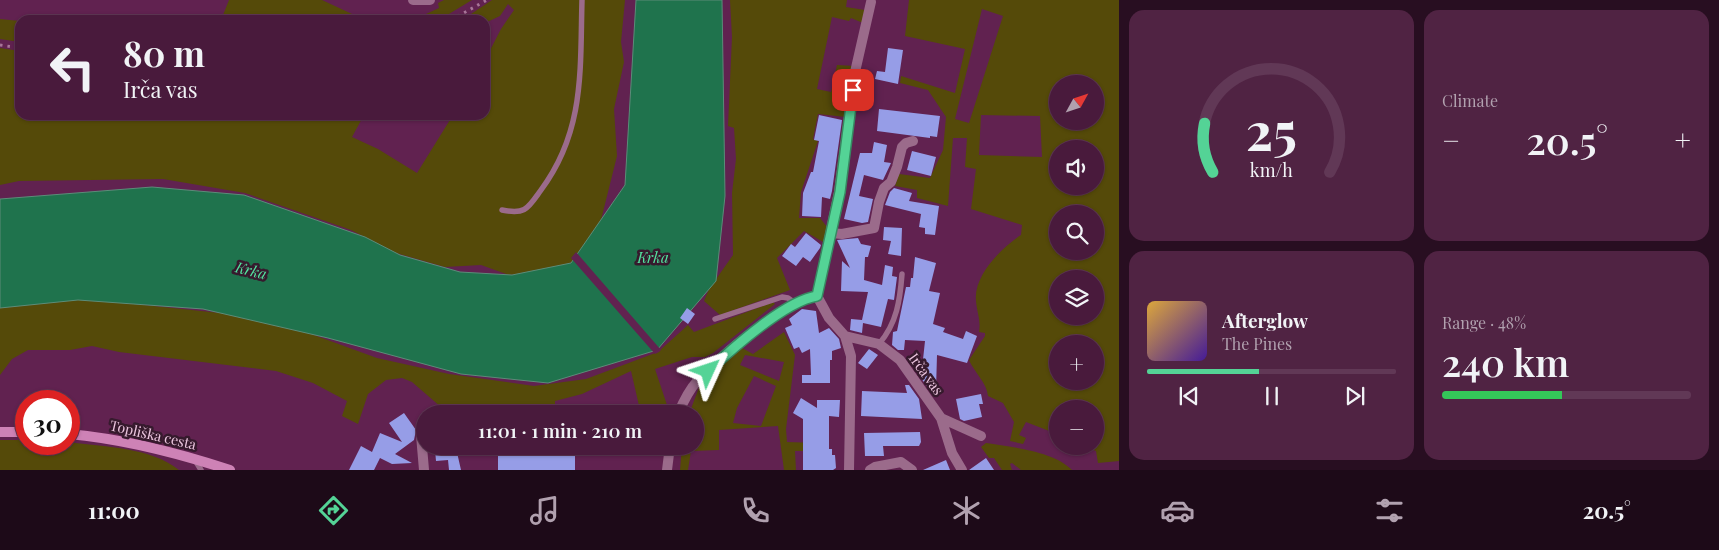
<!DOCTYPE html>
<html lang="en">
<head>
<meta charset="utf-8">
<style>
	:root { --surface:#491a3c; --page:#502343; --text:#f1f3f6; --muted:#b1a1af; --line:#613856; --accent:#54d396 }
	body { margin:0; font-family:"Playfair Display",serif; background:var(--page); color:var(--text); height:100vh; display:flex; flex-direction:column; font-size:19px; white-space:nowrap }
	* { box-sizing:border-box; margin:0 }
	p { font-size:16px; color:var(--muted) }
	.icon { flex:none; width:28px; height:28px; fill:none; stroke:currentColor; stroke-width:2; stroke-linecap:round; stroke-linejoin:round }
	.map { position:relative; flex:1; overflow:hidden }
	.details { display:flex; flex-direction:column; gap:10px; padding:10px; background:#280e21; width:600px }
	.details>* { flex:none }
	.guide { position:absolute; left:15px; top:15px; width:475px; height:105px; border-radius:15px; box-shadow:0 1px 4px #0004,0 0 0 1px var(--line); background:#491a3c; color:var(--text); overflow:hidden }
	.needle { width:32px; rotate:50deg }
	.fabs { position:absolute; left:1049px; top:75px; display:grid; gap:10px }
	.fabs a { display:grid; place-items:center; width:55px; height:55px; border-radius:50%; background:var(--surface); box-shadow:0 1px 4px #0004,0 0 0 1px var(--line); font-size:25px }
	.speed { position:absolute; left:15px; top:390px; display:flex; gap:10px; font-size:25px; font-weight:700; text-align:center }
	.speed>* { display:grid; place-content:center; width:65px; height:65px; border-radius:50%; background:var(--surface); box-shadow:0 1px 4px #0004,0 0 0 1px var(--line); line-height:1 }
	.speed .limit { border:8px solid #d22; background:#fff; color:#111 }
	.pin { position:absolute; display:grid; place-items:center; width:42px; height:42px; color:#fff; margin:-21px; border-radius:10px; box-shadow:0 2px 8px #0006 }
	.me { position:absolute; width:55px; margin:-28px; rotate:48deg; stroke-linejoin:round; filter:drop-shadow(0 0 4px #0008) }
	.turn { display:flex; align-items:center; gap:18px; height:105px; padding:0 25px; font-size:22px }
	.turn .icon { width:65px; height:65px; stroke-width:2.5 }
	.turn b { display:block; font-size:35px; line-height:42px }
	.big { font-size:38px; font-weight:600; line-height:1.1 }
	.details .tile { flex:1; display:flex; flex-direction:column; justify-content:center; gap:8px; min-width:0; padding:0 18px; border-radius:15px; background:var(--page) }
	.details .dial { align-items:center; gap:0 }
	.dial svg { height:130px; overflow:visible; fill:none; stroke:var(--line); stroke-width:7; stroke-linecap:round; text-anchor:middle }
	.dial text { fill:var(--text); stroke:none }
	.song { display:flex; align-items:center; gap:15px }
	.cover { width:60px; height:60px; border-radius:8px; background:linear-gradient(135deg,hsl(40 70% 55%),hsl(260 70% 35%)) }
	.played { height:5px; border-radius:2px; background:linear-gradient(90deg,var(--accent) 45%,var(--line) 45%) }
	.keys { display:flex; justify-content:space-around; direction:ltr }
	.heat { display:flex; justify-content:space-between; align-items:center; font-size:28px; direction:ltr }
	.charge { height:8px; border-radius:4px; background:linear-gradient(90deg,#34c759 48%,var(--line) 0) }
	.details .tiles { flex:1; display:grid; gap:10px; grid-template-columns:repeat(2,1fr) }
	.trip { position:absolute; left:416px; top:405px; width:288px; height:50px; border-radius:25px; background:var(--surface); box-shadow:0 1px 4px #0004,0 0 0 1px var(--line); font-weight:600; line-height:50px; text-align:center }
	.dock { display:flex; height:80px; justify-content:space-around; align-items:center; background:#1d0a18; color:var(--muted) }
	.dock .icon { width:35px; height:35px }
	.dock .on { color:var(--accent) }
	.dock b { font-size:22px; color:var(--text) }
	main { display:flex; flex:1; min-height:0 }
	.map>svg:first-child { display:block }
</style>
</head>
<body>
<main>
<div class="map">
<svg width="1119" height="470" viewBox="0 0 1119 470">
	<rect width="100%" height="100%" fill="#612250"/>
	<path fill="#554a09" fill-rule="evenodd" d="M229 0H322L365 20H221Z
		M444 0H472L439 20H413L439 8 438 3Z
		M492 0H625L621 42 624 62 614 109 617 156 601 220 573 262 545 271 509 275 481 265 445 267 396 253 351 230 245 193 163 179 19 181 0 185V48L20 51V115H364L352 137 378 149 417 173 453 115H485V60L501 29 514 10 508 4 500 16 485 23V20H462Z
		M730 0H847L846 7 865 10 863 23 851 18 849 21 832 17 817 89 831 92 837 65 854 66 846 117 818 114 813 139 818 141 801 192 799 218H820L827 227 825 243 804 231 777 258 790 290 720 315 704 301 709 289 733 255 732 193 736 159 734 128 728 126 732 37Z
		M909 0H1119V461L1098 463 1096 451 1084 446H1095V409H1058L1057 434 1026 422 1019 435 1026 438 1023 444 1010 441 1014 422 1003 403 988 396C987 383 974 372 969 360L985 336V333L979 332C981 320 977 313 976 301 973 276 1002 247 1021 235L1022 225 971 209 976 169 965 167 967 138H953L948 206 917 198V190L895 186 899 174 930 178 943 150 946 117 928 90 900 83 901 76 955 93 965 49 905 36ZM982 9 1003 16 969 123 955 119ZM1058 84H1095V121H1058ZM981 115 1040 116 1042 157 979 155ZM1058 149H1095V186H1058ZM1058 214H1095V251H1058ZM1058 279H1095V316H1058ZM1058 344H1095V381H1058Z
		M0 19 20 21V42L0 39Z
		M60 299 106 301 267 318 377 358 449 374 534 386 586 379 658 352 688 325 694 332 773 302 775 304 713 353 705 357H692L655 369 667 405 650 414H642L640 410 631 371 582 394 555 401V414H449L412 382 402 378 386 380 368 394 358 424 342 416 347 401 313 383 276 371 119 352 92 346 70 350H28L12 359 0 375V306Z
		M784 332 795 355 786 429 787 442 817 443 818 451H795L796 470H784L778 426 719 430V450L691 451 688 470H680L682 446H695V414H689L700 385 742 348 753 354ZM745 355 784 362 779 381 740 365ZM754 376 776 386 761 426 733 423 737 408Z
		M0 440H26V444H69V442C103 447 151 447 179 470H0Z
		M986 443C1011 447 1054 451 1072 470H1021L1012 463 1010 464 1012 470H1002L994 458H989L981 447Z"/>
	<path fill="#1f734d" stroke="#5c8c79" d="M636 0H722L725 196 716 281 657 350 548 383 461 374 328 338 203 309 78 300 0 308V199L152 187 244 195 365 237 400 255 460 272 512 275 571 263 625 185Z"/>
	<path fill="#612250" d="M576 252 661 350 659 352 655 354 571 258Z"/>
	<path fill="#969de7" d="M888 48 903 50 898 84 875 79 877 71 885 72Z
		M879 109 940 116 937 137 930 136V138L877 131Z
		M819 115 842 120 832 191 830 199 822 197 821 217 802 216 803 193 811 172H813L819 141 814 140Z
		M874 142 887 145 884 162 891 163 883 180 864 175 859 196 873 199 868 222 862 223 844 219 860 153H872Z
		M912 151 936 157 931 176 907 170Z
		M894 188 912 193 909 201 939 206 935 235 925 234V228L919 227 921 214 885 205 890 192Z
		M884 227 902 228 901 256 888 254 891 241 883 240Z
		M806 233 821 245 820 248 810 262 803 257 796 266 782 256 791 244 795 247Z
		M858 238 861 244 871 246 868 257H865L864 280 882 285 885 265 893 267 892 276 897 277 894 300 888 299 881 327 863 323 862 333 850 330 851 319 862 320 868 292 841 291 842 261 850 268 837 240Z
		M915 257 936 263 929 291 940 293 933 324 945 328 943 332 963 339 966 331 977 336 967 363 937 355 936 390 929 389 921 378 925 341 905 340 904 350H898L892 345 893 332 897 331 906 287H910L911 278H913Z
		M687 308 695 314 688 324 680 318Z
		M802 309 816 311 819 333 829 328 839 339 841 348 832 351V360H830V383H802V375H811L810 349 802 353 799 347 794 349 785 328 792 325 789 319Z
		M869 349 878 355 867 369 858 363Z
		M905 385H909L919 399 922 419 861 416 862 391 907 393Z
		M981 394 983 404H979L982 417 964 421 960 419 956 399Z
		M801 398 817 408V400H840L839 417 829 416V449H832V455H835L836 468 833 470H803V419L793 413Z
		M404 413 416 430 414 440 395 454 412 463 392 464 380 458 374 470H349L361 446 372 452 380 433 402 442 389 423Z
		M920 432 921 442 919 446H883L884 456H865L864 433Z
		M498 446H575V470H498Z
		M456 448 461 470H449L448 460 436 461 435 450Z
		M986 458 994 470H969Z
		M946 460 950 470H923Z"/>
	<g fill="none" stroke-linecap="round" stroke-linejoin="round">
		<path stroke="#9b6b8b" stroke-width="5.5" d="M502 210C526 215 528 208 541 190 585 131 580 70 582 0
			M715 319 782 297 788 298 795 303
			M879 344C897 323 900 300 902 274
			M195 460 201 470"/>
		<path stroke="#9b6b8b" stroke-width="10" d="M413 0H430
			M831 233 842 234 874 228 879 202 884 188 891 182 897 167 902 147 906 143 913 141
			M845 336 879 344 900 360 941 418 981 436
			M678 414C683 402 689 390 698 380 720 356 785 301 817 296
			M941 418 952 453 962 470
			M421 435 424 470
			M667 470 670 446
			M849 470 851 356 845 336 829 318 817 296 839 192 855 72 871 2
			M870 470 875 467 901 462 912 470"/>
		<path stroke="#ce82b6" stroke-width="10" d="M0 432H26
			M69 434C124 439 178 453 230 470"/>
		<path stroke="#a87699" stroke-width="3" stroke-dasharray="2.5 5" stroke-linecap="butt" d="M451 20 487 0
			M0 45 20 48"/>
	</g>
	<g fill="none" stroke-linecap="round" stroke-linejoin="round">
		<defs>
			<path id="route" d="M708 371C733 348 785 301 817 296L840 192 853 90"/>
		</defs>
		<use href="#route" stroke="#378962" stroke-width="12"/>
		<use href="#route" stroke="#54d396" stroke-width="9"/>
	</g>
	<g text-anchor="middle" stroke-width="5" stroke-linejoin="round" paint-order="stroke">
		<g font-size="14" fill="#ecc6df" stroke="#361a2d">
			<text transform="translate(926 374) rotate(54)" y="5">Irča vas</text>
			<text transform="translate(153 435) rotate(13)" y="5">Topliška cesta</text>
		</g>
		<g font-size="15" font-style="italic" fill="#53e39f" stroke="#361a2d">
			<text x="653" y="263">Krka</text>
			<text transform="translate(251 271) rotate(14)" y="5">Krka</text>
		</g>
	</g>
</svg>
<div class="fabs">
<a><svg class="needle" viewBox="-14 -14 28 28"><path d="M0-13l5 13h-10z" fill="#e53935"/><path d="M0 13l5-13h-10z" fill="#b1a1af"/></svg></a>
<a><svg class="icon" aria-label="sound" viewBox="0 0 24 24"><path d="M4 9h4l5-4v14l-5-4H4zM17 9q2 3 0 6"/></svg></a>
<a><svg class="icon" aria-label="search" viewBox="0 0 24 24"><circle cx="10" cy="10" r="6"/><path d="M15 15l6 6"/></svg></a>
<a><svg class="icon" aria-label="layers" viewBox="0 0 24 24"><path d="M12 4l9 5-9 5-9-5zM3 14l9 5 9-5"/></svg></a>
<a>+</a>
<a>−</a>
</div>
<div class="speed"><div class="limit">30</div></div>
<div class="pin" style="left:853px;top:90px;background:#d93025"><svg class="icon" aria-label="arrive" viewBox="0 0 24 24"><path d="M6 21V4h12l-3 4 3 4H6"/></svg></div>
<svg class="me" style="left:708px;top:371px" viewBox="-20 -20 40 40"><path d="M0-17L14 15 0 8-14 15z" fill="#54d396" stroke="#fff" stroke-width="4"/></svg>
<div class="trip">11:01 · 1 min · 210 m</div>
<div class="guide">
<div class="turn"><svg class="icon" aria-label="left" viewBox="0 0 24 24"><path d="M17 20v-9H6M10 6l-5 5 5 5"/></svg><div><b>80 m</b>Irča vas</div></div>
</div>
</div>
<section class="details">
<div class="tiles">
<div class="tile dial"><svg viewBox="0 0 100 80">
<path d="M14 69A42 42 0 1 1 86 69"/>
<path d="M14 69A42 42 0 0 1 9 39" stroke="#54d396"/>
<text x="50" y="56" font-size="32" font-weight="700">25</text>
<text x="50" y="72" font-size="11">km/h</text>
</svg></div>
<div class="tile"><p>Climate</p>
<div class="heat"><a>−</a><b class="big">20.5°</b><a>+</a></div>
</div>
<div class="tile">
<div class="song"><i class="cover"></i><div><b>Afterglow</b><p>The Pines</p></div></div>
<div class="played"></div>
<div class="keys"><svg class="icon" aria-label="previous" viewBox="0 0 24 24"><path d="M18 5L8 12l10 7zM5 5v14"/></svg><svg class="icon" aria-label="pause" viewBox="0 0 24 24"><path d="M8 5v14M16 5v14"/></svg><svg class="icon" aria-label="next" viewBox="0 0 24 24"><path d="M6 5l10 7-10 7zM19 5v14"/></svg></div>
</div>
<div class="tile"><p>Range · 48%</p><b class="big">240 km</b><div class="charge"></div></div>
</div>
</section>
</main>
<nav class="dock">
<b>11:00</b>
<svg class="icon on" aria-label="directions" viewBox="0 0 24 24"><path d="M12 3l9 9-9 9-9-9zM9 14v-3h6M13 9l2 2-2 2"/></svg>
<svg class="icon" aria-label="music" viewBox="0 0 24 24"><path d="M9 18V5l10-2v13"/><circle cx="6" cy="18" r="3"/><circle cx="16" cy="16" r="3"/></svg>
<svg class="icon" aria-label="phone" viewBox="0 0 24 24"><path d="M5 4h4l2 5-3 2q2 4 5 5l2-3 5 2v4C11 20 4 13 5 4z"/></svg>
<svg class="icon" aria-label="climate" viewBox="0 0 24 24"><path d="M12 3v18M4 7l16 10M4 17L20 7"/></svg>
<svg class="icon" aria-label="car" viewBox="0 0 24 24"><path d="M5 17H2v-5l4-1 3-4h7l3 4 3 1v5h-3M9 17h6M6 11h13"/><circle cx="7" cy="17" r="2"/><circle cx="17" cy="17" r="2"/></svg>
<svg class="icon" aria-label="filters" viewBox="0 0 24 24"><path d="M4 7h16M4 17h16"/><circle cx="9" cy="7" r="2"/><circle cx="15" cy="17" r="2"/></svg>
<b>20.5°</b>
</nav>
</body>
</html>
